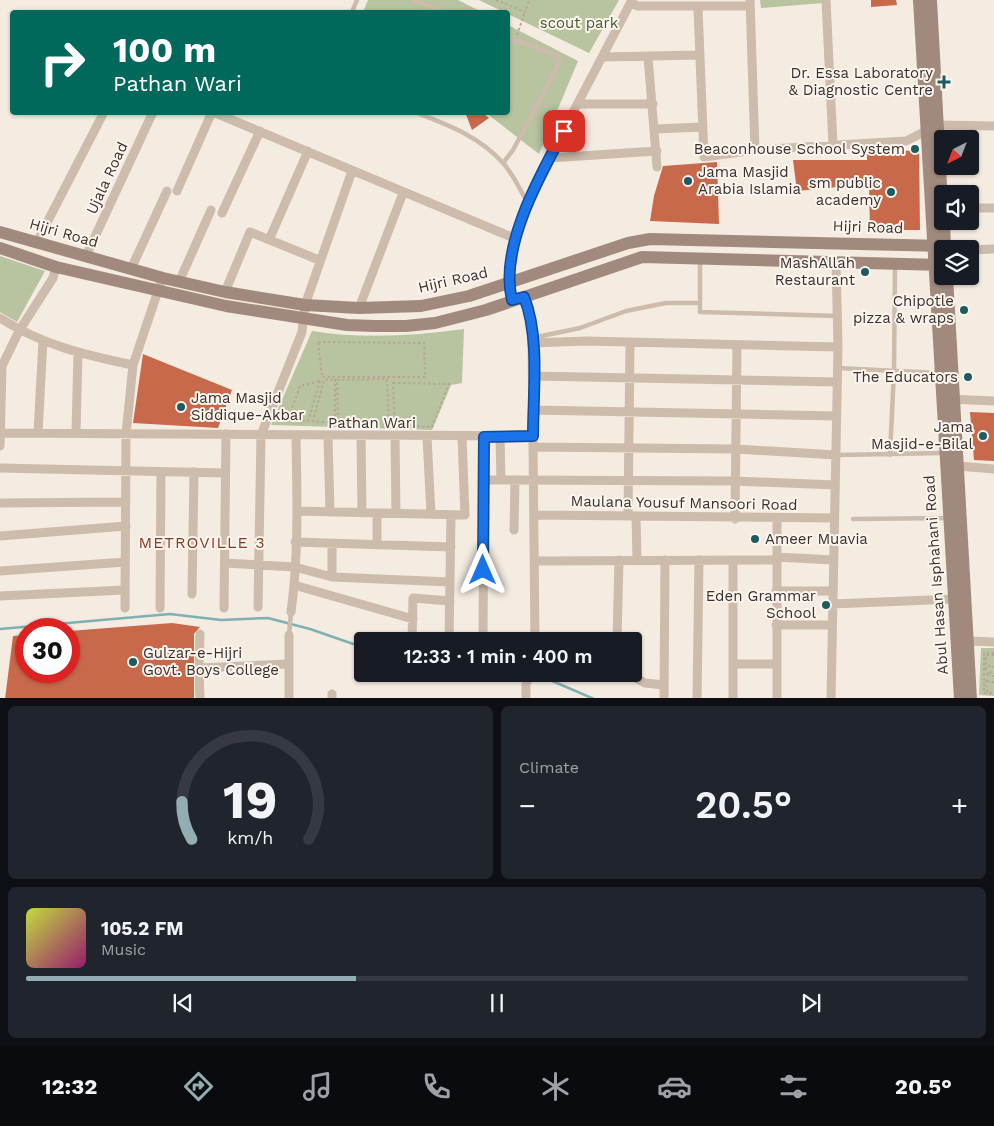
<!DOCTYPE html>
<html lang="en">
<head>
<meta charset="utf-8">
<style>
	:root { --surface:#171b24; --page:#20242c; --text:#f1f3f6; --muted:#9ea1a6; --line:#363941; --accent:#92aeb2 }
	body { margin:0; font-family:"Work Sans",sans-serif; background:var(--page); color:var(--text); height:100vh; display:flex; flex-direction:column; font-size:19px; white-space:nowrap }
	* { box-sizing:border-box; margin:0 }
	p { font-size:16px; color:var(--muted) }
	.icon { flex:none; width:28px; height:28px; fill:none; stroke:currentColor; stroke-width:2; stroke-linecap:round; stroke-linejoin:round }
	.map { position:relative; height:698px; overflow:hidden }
	.sheet { display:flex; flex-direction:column; gap:8px; padding:8px; background:#0d0f14; flex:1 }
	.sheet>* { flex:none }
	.guide { position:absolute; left:10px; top:10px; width:500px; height:105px; border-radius:5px; box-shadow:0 1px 4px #0004; background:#00695c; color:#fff; overflow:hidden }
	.needle { width:32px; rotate:222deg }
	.tools { position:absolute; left:934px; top:130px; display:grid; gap:10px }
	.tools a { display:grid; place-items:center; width:45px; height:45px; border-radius:5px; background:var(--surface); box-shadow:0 1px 4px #0004; font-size:25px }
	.speed { position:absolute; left:15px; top:618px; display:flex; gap:10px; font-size:25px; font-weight:700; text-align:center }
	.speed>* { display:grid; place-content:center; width:65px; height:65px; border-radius:50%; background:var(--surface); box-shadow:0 1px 4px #0004; line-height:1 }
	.speed .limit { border:8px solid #d22; background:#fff; color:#111 }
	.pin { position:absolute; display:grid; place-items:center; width:42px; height:42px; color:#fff; margin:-21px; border-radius:10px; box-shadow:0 2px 8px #0006 }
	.me { position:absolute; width:55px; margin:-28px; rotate:0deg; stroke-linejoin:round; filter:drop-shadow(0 0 4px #0008) }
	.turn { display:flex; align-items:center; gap:18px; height:105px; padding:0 20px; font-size:22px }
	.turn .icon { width:65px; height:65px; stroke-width:2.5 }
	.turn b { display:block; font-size:35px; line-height:42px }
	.big { font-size:38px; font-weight:600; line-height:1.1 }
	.sheet .widget { flex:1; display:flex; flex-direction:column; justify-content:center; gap:8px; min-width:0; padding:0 18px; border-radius:8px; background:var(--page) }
	.sheet .dial { align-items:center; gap:0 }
	.dial svg { height:130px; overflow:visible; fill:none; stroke:var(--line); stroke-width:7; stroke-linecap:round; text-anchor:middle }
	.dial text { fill:var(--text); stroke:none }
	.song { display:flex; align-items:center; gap:15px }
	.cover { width:60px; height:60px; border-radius:8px; background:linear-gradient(135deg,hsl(70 70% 55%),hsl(320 70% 35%)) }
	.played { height:5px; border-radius:2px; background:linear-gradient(90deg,var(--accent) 35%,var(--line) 35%) }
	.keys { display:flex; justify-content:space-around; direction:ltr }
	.heat { display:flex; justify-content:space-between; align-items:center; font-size:28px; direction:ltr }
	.sheet .tiles { flex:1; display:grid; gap:8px; grid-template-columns:1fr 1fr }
	.widget:last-child { grid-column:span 2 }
	.trip { position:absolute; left:354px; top:632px; width:288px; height:50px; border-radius:5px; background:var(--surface); box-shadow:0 1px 4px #0004; font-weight:600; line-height:50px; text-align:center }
	.tab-bar { display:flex; height:80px; justify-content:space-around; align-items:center; background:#090b0e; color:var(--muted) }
	.tab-bar .icon { width:35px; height:35px }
	.tab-bar .on { color:var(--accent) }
	.tab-bar b { font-size:22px; color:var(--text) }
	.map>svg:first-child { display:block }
</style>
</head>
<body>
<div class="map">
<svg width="994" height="699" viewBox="0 0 994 699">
	<rect width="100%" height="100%" fill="#f4ebe1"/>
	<path fill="#b8c4a0" d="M368 0H458L482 12H363Z
		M479 0H619L589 53Z
		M760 0H823V3L761 8Z
		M508 25 578 61 539 154 486 113 508 112Z
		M0 256 45 271 17 322 0 312Z
		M464 329 462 383 451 385 432 430 271 425 312 331C363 339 413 336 464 329Z
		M981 648H994V696L979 695Z"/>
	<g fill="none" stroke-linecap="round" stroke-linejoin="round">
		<path stroke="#7fb0b2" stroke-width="2.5" d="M0 629 170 614 221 620 268 618 310 629 362 647
			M536 674 594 699"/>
	</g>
	<path fill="#c8694b" d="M871 0H896L897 5 871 7Z
		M465 112H482L489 118 472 130Z
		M919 150 920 230H870L869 184 797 191 793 160H867V153Z
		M717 162 719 224 650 221 654 196 663 166Z
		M143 354 232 390 218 428 133 423Z
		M970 412 994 413V461L974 460Z
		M172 623 200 627 194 634V699H5L13 636 26 635V671H69V631Z"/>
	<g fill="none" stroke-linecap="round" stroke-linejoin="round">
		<path stroke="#b9a596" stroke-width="2" stroke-dasharray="2.5 2.5" stroke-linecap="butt" d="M496 0 525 12 529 0
			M517 35 525 12
			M318 342 424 343 425 377H322Z
			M335 379V423L313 421 324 380Z
			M387 379 389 425 338 423 337 380Z
			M320 381 308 421 288 420 300 386Z
			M393 383 449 384 432 427 395 425Z
			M994 653H984V693L994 694
			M994 655H986V669L989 666 994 667
			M987 675V672L994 673
			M987 675 994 676
			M994 682H989L986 679 987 692 994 693"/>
		<path stroke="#cdbbac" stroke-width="4.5" d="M413 0 445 12
			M352 12 357 0
			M415 112C448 125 479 136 503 163 513 174 520 190 528 203
			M503 163 513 150 560 62 558 56 508 37
			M700 261V312L838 316
			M532 338 580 328 626 311 666 303H700
			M837 368 939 373
			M837 455 944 453
			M890 455 894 371 895 264
			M853 519 947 518
			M289 635 291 612"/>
		<path stroke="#cdbbac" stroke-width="9" d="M750 0 755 150
			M826 0 833 145
			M631 3 638 6H750
			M698 8 704 157 755 150 906 141 938 125 994 126
			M603 57 700 55
			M648 57 657 167
			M578 104H653
			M213 112 514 238
			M655 129 702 127
			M549 158 657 151
			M177 191 212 112
			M970 208H994
			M222 213 260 131
			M269 240 308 151
			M37 242 104 112
			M970 250 994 249
			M86 256 153 112
			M131 269 167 191
			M179 282 211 210
			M225 292 250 232 319 260
			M524 297 529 310 532 343 535 641
			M512 300 508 283 514 238 549 158 632 0
			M359 308 403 193
			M0 318C42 345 85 355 133 365
			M532 343 586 341 838 347
			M533 376 837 382
			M949 399 994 401
			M533 410 836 416
			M0 433 533 436
			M38 433 43 340
			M76 433 78 353
			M328 436 330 512
			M361 436 362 513
			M395 437 396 513
			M427 437 431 514
			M500 437 501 480
			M0 446 2 366 19 331 53 278 56 267
			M533 447 735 449 837 455
			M958 466 994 469
			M0 468 225 473
			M483 480 735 481 835 485
			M0 503 126 502
			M297 511 465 515 462 437
			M377 513V545
			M535 515 834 518
			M628 516 630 343
			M636 516 637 560
			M735 519 737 345
			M514 530 515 480
			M0 536 126 526
			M295 542 451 547
			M332 544V577L450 582
			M776 557 833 560
			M536 561 776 560
			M225 563 295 567 332 577
			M0 571 125 562
			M294 585 413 619
			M776 591H833
			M192 594 194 472
			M0 596 125 590
			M832 604 954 599
			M258 607 261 435 302 332 305 305 352 171
			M125 608 126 434 133 365 160 285
			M160 608 161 472
			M224 608 226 434
			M291 612C299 554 297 494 296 436
			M776 625H832
			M289 635V699
			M535 636 554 641
			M449 640 451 515
			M412 641 413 598 450 601
			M483 641 484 437
			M617 641 619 560
			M969 641 994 642
			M734 664H777
			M199 668 200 634
			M628 674 645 683 664 685
			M200 699 199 668 288 664
			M332 699V694
			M526 699V684L530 674
			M664 699 665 560
			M697 699 699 560
			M733 699V560
			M777 699V518
			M831 699 838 347 836 261"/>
		<path stroke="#a18a7d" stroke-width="12" d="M919 0 960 699
			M931 0 942 204
			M944 221 945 249
			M0 232 163 278 225 292 305 305 359 308 421 306 469 296 628 243 650 239 945 246
			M0 248 56 267 226 306 347 325 375 326H406L435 323 486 310 642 257 942 265
			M947 276 971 699"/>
	</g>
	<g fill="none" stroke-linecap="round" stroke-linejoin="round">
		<defs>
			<path id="route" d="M483 570 484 437 533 436C533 394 540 336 524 297L512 300C499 248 539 177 564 131"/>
		</defs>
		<use href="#route" stroke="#114b97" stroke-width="12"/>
		<use href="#route" stroke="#1a73e8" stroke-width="9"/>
	</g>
	<g fill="#1f5a5e" stroke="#fbf5ee" stroke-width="2">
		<path d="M941.5 74.5h5v5h5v5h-5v5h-5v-5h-5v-5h5z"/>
		<circle cx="915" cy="149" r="5"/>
		<circle cx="688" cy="181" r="5"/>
		<circle cx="891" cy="192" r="5"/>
		<circle cx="865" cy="272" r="5"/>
		<circle cx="964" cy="310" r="5"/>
		<circle cx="968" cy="377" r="5"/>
		<circle cx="181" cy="407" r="5"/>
		<circle cx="983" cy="436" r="5"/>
		<circle cx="755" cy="539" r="5"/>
		<circle cx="826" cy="605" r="5"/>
		<circle cx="133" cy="662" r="5"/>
	</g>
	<g text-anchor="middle" stroke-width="4" stroke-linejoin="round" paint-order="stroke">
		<g font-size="15" fill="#4a5a2e" stroke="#fbf5ee">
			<text x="579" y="28">scout park</text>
		</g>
		<g font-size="15" fill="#3b302b" stroke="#fbf5ee" text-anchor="end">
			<text x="933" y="78">Dr. Essa Laboratory<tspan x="933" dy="17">&amp; Diagnostic Centre</tspan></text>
			<text x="905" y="154">Beaconhouse School System</text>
			<text x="698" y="177" text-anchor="start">Jama Masjid<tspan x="698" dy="17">Arabia Islamia</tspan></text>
			<text x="881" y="188">sm public<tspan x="881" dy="17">academy</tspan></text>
			<text x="855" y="268">MashAllah<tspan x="855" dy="17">Restaurant</tspan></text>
			<text x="954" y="306">Chipotle<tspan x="954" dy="17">pizza &amp; wraps</tspan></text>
			<text x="958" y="382">The Educators</text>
			<text x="191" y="403" text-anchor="start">Jama Masjid<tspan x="191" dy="17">Siddique-Akbar</tspan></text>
			<text x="973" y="432">Jama<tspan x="973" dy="17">Masjid-e-Bilal</tspan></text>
			<text x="765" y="544" text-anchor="start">Ameer Muavia</text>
			<text x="816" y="601">Eden Grammar<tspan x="816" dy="17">School</tspan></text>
			<text x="143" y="658" text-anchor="start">Gulzar-e-Hijri<tspan x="143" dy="17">Govt. Boys College</tspan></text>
		</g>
		<g font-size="15" fill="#3b302b" stroke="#fbf5ee">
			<text transform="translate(107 178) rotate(-65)" y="5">Ujala Road</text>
			<text transform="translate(868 227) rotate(2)" y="5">Hijri Road</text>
			<text transform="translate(64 233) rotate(16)" y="5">Hijri Road</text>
			<text transform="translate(453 280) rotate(-13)" y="5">Hijri Road</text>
			<text x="372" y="428">Pathan Wari</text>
			<text transform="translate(684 503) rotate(1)" y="5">Maulana Yousuf Mansoori Road</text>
			<text transform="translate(936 575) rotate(-94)" y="5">Abul Hasan Isphahani Road</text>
		</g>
		<g font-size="16" letter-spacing="1" fill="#8c3b22" stroke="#fbf5ee">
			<text x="202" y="548">METROVILLE 3</text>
		</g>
	</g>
</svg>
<div class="tools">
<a><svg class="needle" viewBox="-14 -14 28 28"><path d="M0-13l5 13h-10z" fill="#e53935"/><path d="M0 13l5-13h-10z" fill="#9ea1a6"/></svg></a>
<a><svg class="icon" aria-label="sound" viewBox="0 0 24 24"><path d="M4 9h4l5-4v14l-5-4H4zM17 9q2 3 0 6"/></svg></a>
<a><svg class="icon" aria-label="layers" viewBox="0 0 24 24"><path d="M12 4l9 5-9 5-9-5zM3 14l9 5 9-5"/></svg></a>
</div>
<div class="speed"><div class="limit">30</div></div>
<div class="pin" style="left:564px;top:131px;background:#d93025"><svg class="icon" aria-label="arrive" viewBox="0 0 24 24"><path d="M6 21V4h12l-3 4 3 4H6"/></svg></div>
<svg class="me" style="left:483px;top:570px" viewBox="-20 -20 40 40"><path d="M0-17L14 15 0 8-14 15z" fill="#1a73e8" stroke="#fff" stroke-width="4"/></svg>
<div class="trip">12:33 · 1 min · 400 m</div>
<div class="guide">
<div class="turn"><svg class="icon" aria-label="right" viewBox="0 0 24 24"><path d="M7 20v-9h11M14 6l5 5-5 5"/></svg><div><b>100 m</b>Pathan Wari</div></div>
</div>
</div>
<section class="sheet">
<div class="tiles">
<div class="widget dial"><svg viewBox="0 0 100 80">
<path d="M14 69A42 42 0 1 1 86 69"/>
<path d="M14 69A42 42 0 0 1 8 46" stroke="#92aeb2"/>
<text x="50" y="56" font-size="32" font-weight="700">19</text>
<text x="50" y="72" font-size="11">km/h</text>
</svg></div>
<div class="widget"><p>Climate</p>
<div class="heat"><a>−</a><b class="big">20.5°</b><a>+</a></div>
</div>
<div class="widget">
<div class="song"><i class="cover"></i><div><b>105.2 FM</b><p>Music</p></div></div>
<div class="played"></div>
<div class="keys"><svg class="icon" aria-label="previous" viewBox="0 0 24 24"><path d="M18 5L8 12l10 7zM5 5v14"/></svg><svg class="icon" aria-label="pause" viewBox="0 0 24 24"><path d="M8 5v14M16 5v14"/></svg><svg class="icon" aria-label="next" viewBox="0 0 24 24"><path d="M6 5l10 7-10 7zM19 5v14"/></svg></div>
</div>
</div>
</section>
<nav class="tab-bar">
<b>12:32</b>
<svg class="icon on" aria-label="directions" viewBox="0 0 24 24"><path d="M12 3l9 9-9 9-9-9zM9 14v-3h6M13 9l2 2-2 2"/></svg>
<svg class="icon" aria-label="music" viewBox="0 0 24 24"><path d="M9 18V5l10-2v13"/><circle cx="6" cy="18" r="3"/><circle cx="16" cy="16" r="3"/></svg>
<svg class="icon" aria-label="phone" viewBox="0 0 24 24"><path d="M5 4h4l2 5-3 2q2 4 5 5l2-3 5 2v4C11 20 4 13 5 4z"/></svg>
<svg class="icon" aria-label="climate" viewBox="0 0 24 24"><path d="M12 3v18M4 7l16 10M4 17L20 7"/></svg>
<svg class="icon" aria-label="car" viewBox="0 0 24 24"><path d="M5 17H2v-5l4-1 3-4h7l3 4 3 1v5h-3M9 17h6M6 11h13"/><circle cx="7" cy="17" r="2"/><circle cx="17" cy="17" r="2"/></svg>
<svg class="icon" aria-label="filters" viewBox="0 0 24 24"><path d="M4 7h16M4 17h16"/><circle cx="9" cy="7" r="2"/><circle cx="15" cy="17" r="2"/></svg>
<b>20.5°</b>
</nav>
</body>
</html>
